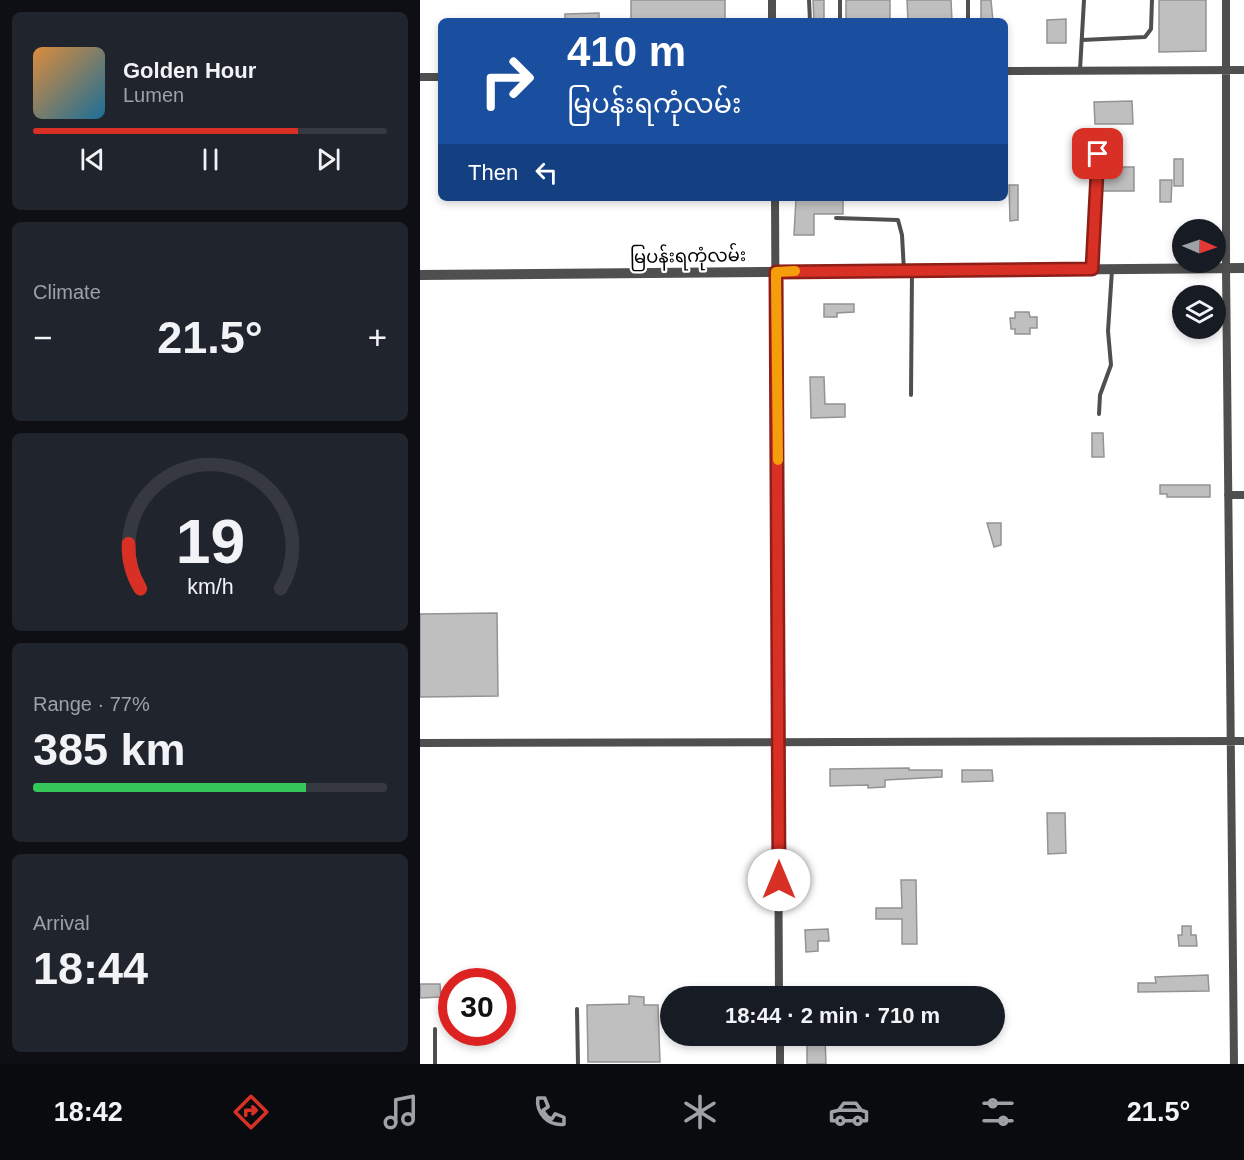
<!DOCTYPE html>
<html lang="en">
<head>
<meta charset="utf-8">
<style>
	:root { --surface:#171b24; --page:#20242c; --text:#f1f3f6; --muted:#9ea1a6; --line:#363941; --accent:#d93025 }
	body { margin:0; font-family:Arial,"Noto Sans Myanmar",sans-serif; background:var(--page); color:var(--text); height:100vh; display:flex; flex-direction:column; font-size:22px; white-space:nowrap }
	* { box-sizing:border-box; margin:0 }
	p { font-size:20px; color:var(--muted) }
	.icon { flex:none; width:33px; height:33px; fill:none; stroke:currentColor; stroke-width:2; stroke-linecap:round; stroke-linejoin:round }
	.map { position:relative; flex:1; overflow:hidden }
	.details { display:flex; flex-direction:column; gap:12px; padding:12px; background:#0d0f14; width:420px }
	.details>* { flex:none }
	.banner { position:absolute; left:18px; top:18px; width:570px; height:183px; border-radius:9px; box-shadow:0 3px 9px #0003; background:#1a4fa0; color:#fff; overflow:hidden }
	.needle { width:39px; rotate:92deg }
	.controls { position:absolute; left:752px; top:219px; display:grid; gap:12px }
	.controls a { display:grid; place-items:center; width:54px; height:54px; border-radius:50%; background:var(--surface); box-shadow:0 3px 9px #0003; font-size:30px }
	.speed { position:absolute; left:18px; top:968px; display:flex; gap:12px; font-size:30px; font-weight:700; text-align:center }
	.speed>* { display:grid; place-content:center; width:78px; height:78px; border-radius:50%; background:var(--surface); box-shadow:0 3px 9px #0003; line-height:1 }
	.speed .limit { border:9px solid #d22; background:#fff; color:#111 }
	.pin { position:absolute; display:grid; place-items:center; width:51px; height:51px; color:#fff; margin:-26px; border-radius:12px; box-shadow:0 3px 9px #0006 }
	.me { position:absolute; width:66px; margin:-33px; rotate:0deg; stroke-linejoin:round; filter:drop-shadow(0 0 4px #0008) }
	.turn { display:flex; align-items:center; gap:21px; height:126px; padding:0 30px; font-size:27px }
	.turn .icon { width:78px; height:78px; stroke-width:2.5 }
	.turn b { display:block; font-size:42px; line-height:51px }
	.then { display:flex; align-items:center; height:57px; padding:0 30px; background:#0003; gap:12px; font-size:22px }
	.big { font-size:45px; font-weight:800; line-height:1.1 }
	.details .widget { flex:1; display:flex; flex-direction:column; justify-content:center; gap:9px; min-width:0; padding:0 21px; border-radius:9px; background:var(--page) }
	.details .dial { align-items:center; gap:0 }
	.dial svg { height:156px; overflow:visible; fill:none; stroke:var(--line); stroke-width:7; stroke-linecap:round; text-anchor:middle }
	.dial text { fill:var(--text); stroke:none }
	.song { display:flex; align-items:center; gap:18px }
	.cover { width:72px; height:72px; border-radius:9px; background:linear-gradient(135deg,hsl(30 70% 55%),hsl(200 70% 35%)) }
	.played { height:6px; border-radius:3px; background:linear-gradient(90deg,var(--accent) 75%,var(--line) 75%) }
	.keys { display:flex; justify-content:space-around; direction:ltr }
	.heat { display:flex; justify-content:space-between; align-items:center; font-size:33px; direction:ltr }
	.charge { height:9px; border-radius:4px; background:linear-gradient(90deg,#34c759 77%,var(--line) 0) }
	.trip { position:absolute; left:240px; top:986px; width:345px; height:60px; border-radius:30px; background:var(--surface); box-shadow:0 3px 9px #0003; font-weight:800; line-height:60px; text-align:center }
	.dock { display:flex; height:96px; justify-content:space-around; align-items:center; background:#090b0e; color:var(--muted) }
	.dock .icon { width:42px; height:42px }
	.dock .active { color:var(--accent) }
	.dock b { font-size:27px; color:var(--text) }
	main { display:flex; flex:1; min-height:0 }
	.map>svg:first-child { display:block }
</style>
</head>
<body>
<main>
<section class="details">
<div class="widget">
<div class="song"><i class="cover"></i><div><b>Golden Hour</b><p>Lumen</p></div></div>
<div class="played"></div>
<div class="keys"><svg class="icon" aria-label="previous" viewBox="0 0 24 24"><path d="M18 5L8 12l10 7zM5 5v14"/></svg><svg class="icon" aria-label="pause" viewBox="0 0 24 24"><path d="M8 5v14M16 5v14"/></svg><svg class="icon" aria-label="next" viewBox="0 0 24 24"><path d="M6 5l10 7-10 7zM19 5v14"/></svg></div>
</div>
<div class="widget"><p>Climate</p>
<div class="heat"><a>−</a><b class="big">21.5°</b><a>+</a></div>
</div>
<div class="widget dial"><svg viewBox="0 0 100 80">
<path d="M14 69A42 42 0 1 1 86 69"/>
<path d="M14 69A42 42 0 0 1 8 46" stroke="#d93025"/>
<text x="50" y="56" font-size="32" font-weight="700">19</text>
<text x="50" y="72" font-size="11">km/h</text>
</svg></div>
<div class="widget"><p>Range · 77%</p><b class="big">385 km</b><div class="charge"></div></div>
<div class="widget"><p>Arrival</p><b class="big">18:44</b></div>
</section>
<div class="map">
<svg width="824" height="1064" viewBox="0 0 824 1064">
	<rect width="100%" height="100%" fill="#fff"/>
	<path fill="#bfbfbf" stroke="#939393" stroke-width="1.5" d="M211 0H305V21H211Z
		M393 0H404V21H394Z
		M426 0H470V21H426Z
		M487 0H531L532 21H488Z
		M561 0H571L573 21H561Z
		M739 0H786V51L739 52Z
		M179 13V21H145V14Z
		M646 19V43H627V20Z
		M712 101 713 124H675L674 102Z
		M754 159H763V186H754Z
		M684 167H714V191H682Z
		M740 180H752L751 202H740Z
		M589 185H598V220L590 221Z
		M376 198H423V214H394V235H374Z
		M404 304H434V312L417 313V317H404Z
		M595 312H609L610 317H617V328H610V334H595V329H591L590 318H595Z
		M390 377H404L405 404H425V417L391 418Z
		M672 433H683L684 457H672Z
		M740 485H790V497H747V494H740Z
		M567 523H581V545L574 547Z
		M77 613 78 696 0 697V614Z
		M489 768V770H522V777L465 780V787L448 788V785L410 786V769Z
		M542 770H572L573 781 542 782Z
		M627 813H645L646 853 628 854Z
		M481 880H496L497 944H482V919H456V908H482Z
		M762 926H771V935H776L777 946H759L758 935H762Z
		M408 929 409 941H398V951L386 952 385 930Z
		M788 975 789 991 718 992V983H736L735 977Z
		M0 984H20L21 997 0 998Z
		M209 996 224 997V1005H238L240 1062H168L167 1005 209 1004Z
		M405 1038 406 1064H387V1039Z"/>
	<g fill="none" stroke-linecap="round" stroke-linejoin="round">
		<path stroke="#4f4f4f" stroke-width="4" d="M389 0 390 21
			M548 0V21
			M420 21V0
			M662 40 725 37 731 29 732 0
			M660 70 664 0
			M416 218 478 220 482 235 484 271
			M491 395 492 271
			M679 414 680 395 691 365 688 331 692 270
			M157 1009 158 1064
			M15 1064V1029"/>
		<path stroke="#4f4f4f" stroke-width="8" d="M352 0V21
			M806 0V268L814 1064
			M585 71 824 70
			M0 77H21
			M355 198 359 996
			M672 269 678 154
			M808 495H824
			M0 743 824 741
			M360 1035V1064"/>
		<path stroke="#4f4f4f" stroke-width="10" d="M0 275 824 268"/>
	</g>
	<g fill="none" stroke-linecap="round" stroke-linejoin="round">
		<defs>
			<path id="route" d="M359 880 356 272 672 269 678 154"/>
		</defs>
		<use href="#route" stroke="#8d1f18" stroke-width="15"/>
		<use href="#route" stroke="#d93025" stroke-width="10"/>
		<path stroke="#f59e0b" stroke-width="10" d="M358 460 356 272 375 271"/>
	</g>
	<g text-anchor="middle" stroke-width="4.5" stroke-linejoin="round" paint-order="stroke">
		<g font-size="18" fill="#000" stroke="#fff">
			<text transform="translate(268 256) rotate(-1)" y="6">မြပန်းရကုံလမ်း</text>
		</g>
	</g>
</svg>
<div class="controls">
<a><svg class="needle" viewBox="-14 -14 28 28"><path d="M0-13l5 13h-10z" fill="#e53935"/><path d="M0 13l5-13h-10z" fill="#9ea1a6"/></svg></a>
<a><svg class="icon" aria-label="layers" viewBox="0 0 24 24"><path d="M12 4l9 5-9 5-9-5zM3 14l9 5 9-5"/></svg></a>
</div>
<div class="speed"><div class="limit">30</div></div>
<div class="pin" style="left:678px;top:154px;background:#d93025"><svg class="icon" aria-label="arrive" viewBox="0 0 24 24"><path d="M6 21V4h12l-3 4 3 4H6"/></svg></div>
<svg class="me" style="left:359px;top:880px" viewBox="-20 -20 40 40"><circle r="19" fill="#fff"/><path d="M0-13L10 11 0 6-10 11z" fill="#d93025"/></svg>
<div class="trip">18:44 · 2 min · 710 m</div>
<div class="banner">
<div class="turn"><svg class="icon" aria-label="right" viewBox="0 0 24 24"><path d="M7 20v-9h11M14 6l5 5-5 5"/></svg><div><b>410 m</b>မြပန်းရကုံလမ်း</div></div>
<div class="then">Then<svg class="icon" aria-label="left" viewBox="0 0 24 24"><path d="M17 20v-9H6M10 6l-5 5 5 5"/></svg></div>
</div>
</div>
</main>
<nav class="dock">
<b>18:42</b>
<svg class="icon active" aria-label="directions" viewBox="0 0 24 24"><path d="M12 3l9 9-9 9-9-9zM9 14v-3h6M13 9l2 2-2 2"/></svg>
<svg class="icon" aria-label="music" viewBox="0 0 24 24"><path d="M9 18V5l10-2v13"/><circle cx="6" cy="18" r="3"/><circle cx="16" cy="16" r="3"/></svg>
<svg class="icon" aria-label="phone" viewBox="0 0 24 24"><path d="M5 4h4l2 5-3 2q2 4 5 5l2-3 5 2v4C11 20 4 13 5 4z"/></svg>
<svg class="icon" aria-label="climate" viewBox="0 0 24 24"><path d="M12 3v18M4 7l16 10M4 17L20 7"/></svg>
<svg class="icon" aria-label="car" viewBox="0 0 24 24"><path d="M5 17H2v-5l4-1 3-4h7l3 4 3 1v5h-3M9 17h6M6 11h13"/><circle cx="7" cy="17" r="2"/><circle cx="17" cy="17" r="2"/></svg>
<svg class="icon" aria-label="filters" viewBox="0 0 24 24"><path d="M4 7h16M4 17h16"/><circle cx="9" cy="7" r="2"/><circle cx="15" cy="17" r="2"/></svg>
<b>21.5°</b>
</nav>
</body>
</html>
